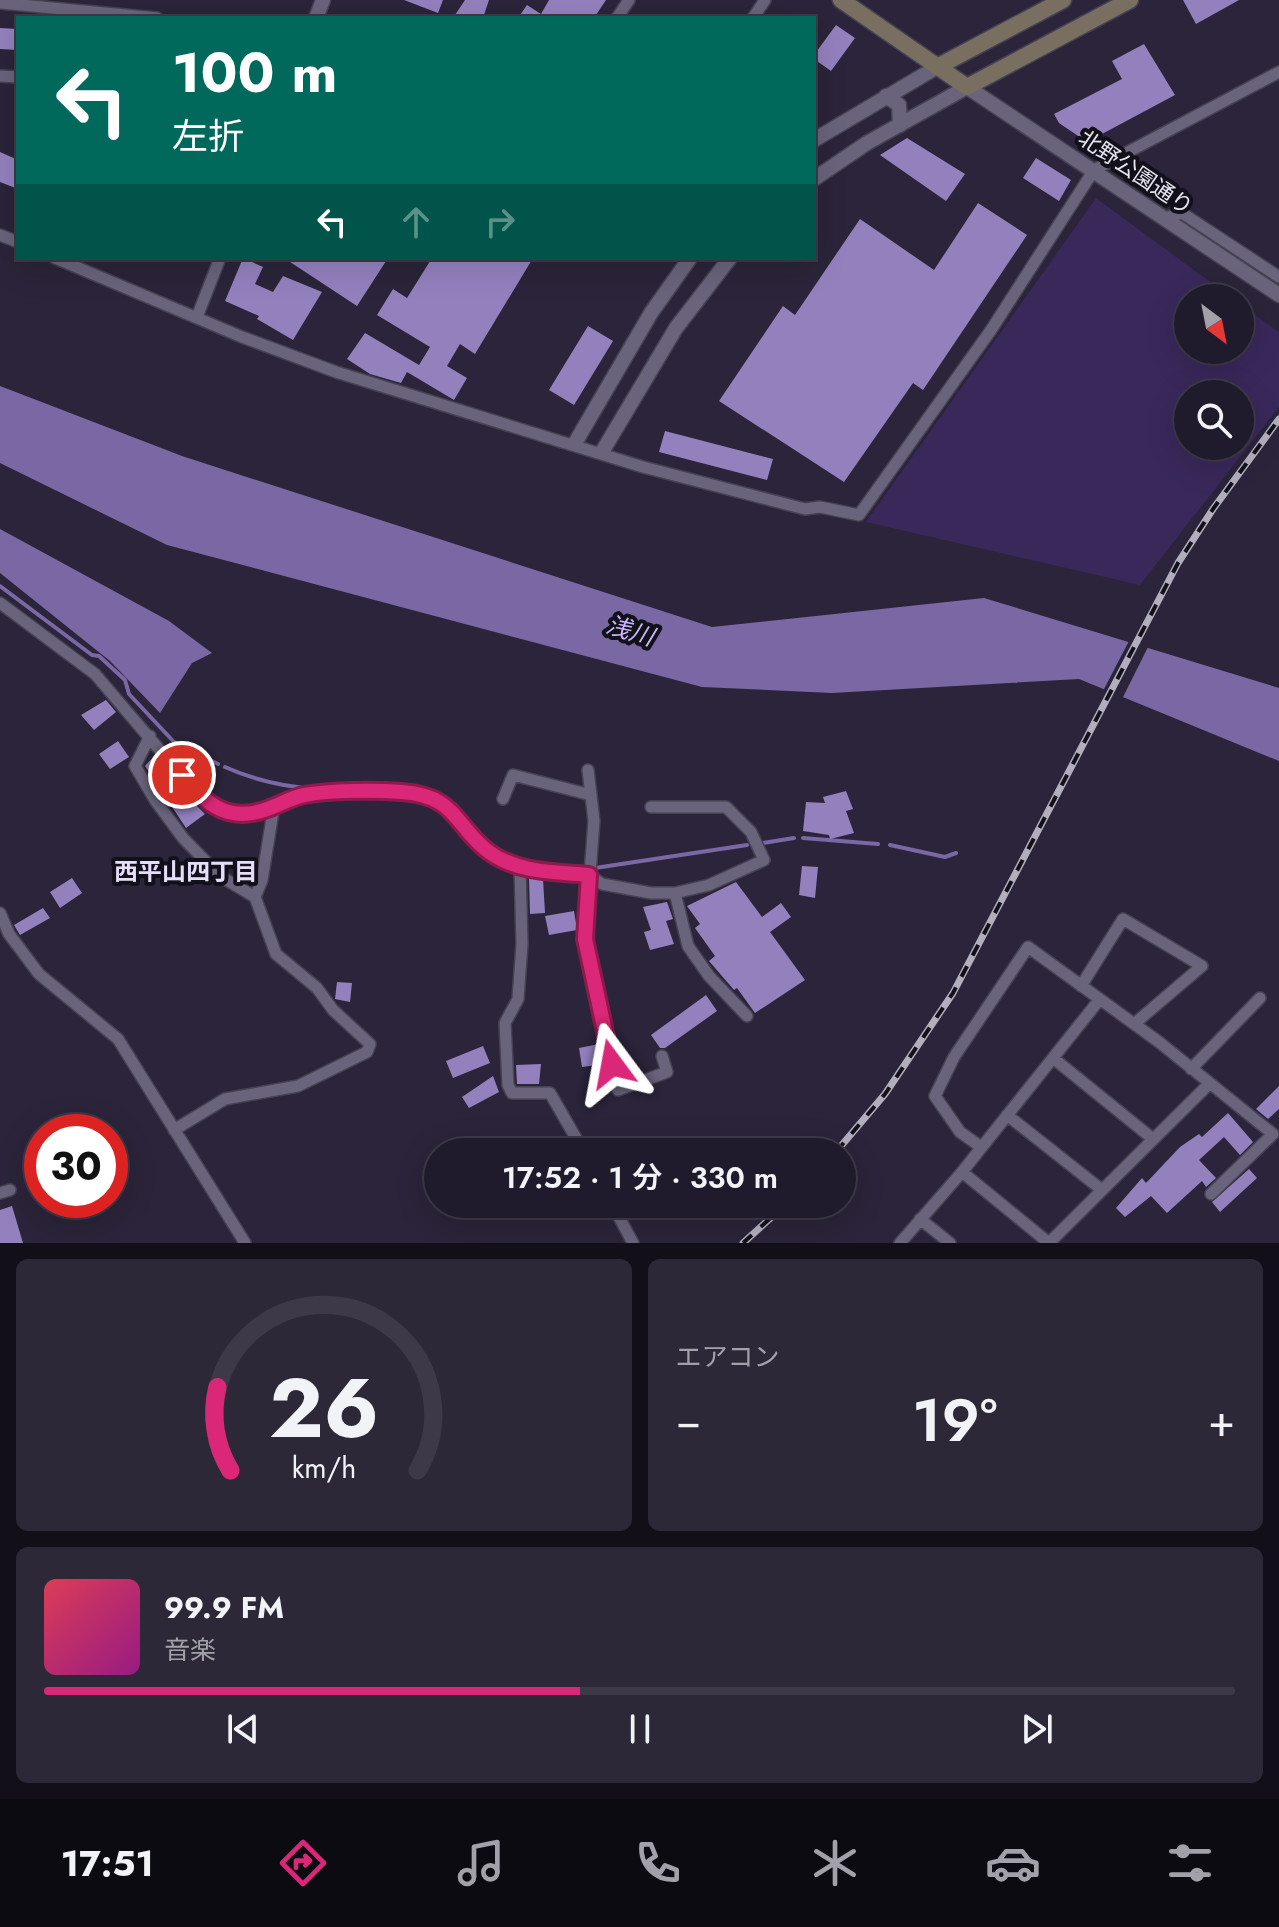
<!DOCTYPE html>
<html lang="ja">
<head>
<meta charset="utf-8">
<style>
	:root { --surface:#201b2c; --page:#2d2838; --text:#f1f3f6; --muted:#a2a1a9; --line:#3d3948; --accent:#db2777 }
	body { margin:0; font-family:Jost,"Noto Sans JP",sans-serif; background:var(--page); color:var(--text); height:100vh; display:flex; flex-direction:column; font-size:30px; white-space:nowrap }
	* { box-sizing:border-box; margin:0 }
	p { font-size:26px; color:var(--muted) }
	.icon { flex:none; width:44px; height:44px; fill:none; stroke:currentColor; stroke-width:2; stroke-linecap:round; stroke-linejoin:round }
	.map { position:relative; height:1243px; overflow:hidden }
	.drawer { display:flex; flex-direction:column; gap:16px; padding:16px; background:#120f18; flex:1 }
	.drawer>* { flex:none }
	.hud { position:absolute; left:16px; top:16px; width:800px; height:244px; border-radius:0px; box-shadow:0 8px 32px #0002,0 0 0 2px var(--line); background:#00695c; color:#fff; overflow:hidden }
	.needle { width:52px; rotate:148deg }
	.tools { position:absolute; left:1174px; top:284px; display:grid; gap:16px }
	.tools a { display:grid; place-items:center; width:80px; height:80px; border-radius:50%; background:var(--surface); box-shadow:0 8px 32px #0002,0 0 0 2px var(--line); font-size:40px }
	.speed { position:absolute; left:24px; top:1114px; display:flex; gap:16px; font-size:40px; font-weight:700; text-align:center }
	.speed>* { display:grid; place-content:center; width:104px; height:104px; border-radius:50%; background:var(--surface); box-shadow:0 8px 32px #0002,0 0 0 2px var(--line); line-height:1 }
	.speed .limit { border:12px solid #d22; background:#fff; color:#111 }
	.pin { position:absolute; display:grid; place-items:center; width:68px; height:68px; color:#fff; margin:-34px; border:4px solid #fff; border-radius:50%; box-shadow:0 2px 8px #0007 }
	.me { position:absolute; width:88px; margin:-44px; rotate:347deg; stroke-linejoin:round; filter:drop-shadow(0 0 6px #0008) }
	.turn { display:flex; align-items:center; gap:28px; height:168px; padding:0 24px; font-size:36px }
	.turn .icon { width:104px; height:104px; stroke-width:2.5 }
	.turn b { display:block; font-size:56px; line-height:68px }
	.lanes { display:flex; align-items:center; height:76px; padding:0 24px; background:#0003; justify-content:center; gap:40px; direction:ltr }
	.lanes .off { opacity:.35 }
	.big { font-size:60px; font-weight:600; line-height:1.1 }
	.drawer .widget { flex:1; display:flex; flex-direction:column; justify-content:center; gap:12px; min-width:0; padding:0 28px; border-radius:12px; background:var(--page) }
	.drawer .dial { align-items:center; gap:0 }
	.dial svg { height:208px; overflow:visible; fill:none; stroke:var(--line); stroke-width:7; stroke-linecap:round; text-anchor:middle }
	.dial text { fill:var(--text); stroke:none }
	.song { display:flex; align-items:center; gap:24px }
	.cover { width:96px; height:96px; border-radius:12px; background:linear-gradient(135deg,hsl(350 70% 55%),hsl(310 70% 35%)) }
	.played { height:8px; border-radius:4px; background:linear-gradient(90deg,var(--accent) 45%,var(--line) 45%) }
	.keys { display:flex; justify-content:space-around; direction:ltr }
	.heat { display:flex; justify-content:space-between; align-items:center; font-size:44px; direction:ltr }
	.drawer .tiles { flex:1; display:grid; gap:16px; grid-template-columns:1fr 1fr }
	.widget:last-child { grid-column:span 2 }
	.trip { position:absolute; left:424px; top:1138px; width:432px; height:80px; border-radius:40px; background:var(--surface); box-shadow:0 8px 32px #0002,0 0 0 2px var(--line); font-weight:600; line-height:80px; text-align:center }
	.tabs { display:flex; height:128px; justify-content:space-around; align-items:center; background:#0d0b12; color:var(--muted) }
	.tabs .icon { width:56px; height:56px }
	.tabs .active { color:var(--accent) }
	.tabs b { font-size:36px; color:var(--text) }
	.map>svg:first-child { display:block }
</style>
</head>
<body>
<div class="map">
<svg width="1279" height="1243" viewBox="0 0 1279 1243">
	<rect width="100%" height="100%" fill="#2b243a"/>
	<path fill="#39285a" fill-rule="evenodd" d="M1096 198 1232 298H1188V350H1240V304L1279 332V407L1140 585 866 522ZM1240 394V446H1188V394Z"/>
	<path fill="#7968a3" d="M0 386 182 456 712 627 984 598 1279 688V761L1079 679 832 693 702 687 167 545 0 463Z
		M0 529 169 621 212 653 192 663 160 713 110 661 0 573Z"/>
	<path fill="#2b243a" d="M1130 639 1149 645 1121 701 1102 693Z"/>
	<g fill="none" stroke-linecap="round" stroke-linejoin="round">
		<path stroke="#7968a3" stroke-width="4" d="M0 586 92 655 99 656 125 680 129 694 174 742 218 764
			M225 767C254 780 285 787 317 789 352 791 389 780 424 791
			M803 838 878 844
			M763 843 794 838
			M890 845 945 857 956 853
			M595 868 747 845"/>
	</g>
	<path fill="#9381be" d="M404 0H443L438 13Z
		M465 0H489L483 18H453Z
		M549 0H606L594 18H518L527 5 541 14Z
		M1183 0H1239L1196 24Z
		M836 25 855 38 831 71 814 59V55Z
		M0 28 18 29V50L0 49Z
		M1144 44 1175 95 1087 142 1059 123 1054 114 1122 79 1112 61Z
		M907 138 965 174 946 201 880 155Z
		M0 152 18 160V189L0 182Z
		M1036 158 1071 180 1059 201 1023 178Z
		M978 203 1027 235 923 390 913 383 844 482 719 401 783 306 795 315 860 219 934 270Z
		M243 258 263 267 255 284 273 292 283 276 322 292 293 340 257 319 259 316 225 301Z
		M284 258H388L357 306Z
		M432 258H533L475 354 460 344 447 366 467 378 454 400 407 372 401 383 370 374 347 359 365 333 419 365 430 347 377 315 393 289 407 298Z
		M588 326 613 341 574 405 549 390Z
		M665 431 773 459 767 480 659 452Z
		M106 700 116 712 94 730 81 715Z
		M118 741 129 757 110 769 99 754Z
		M154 756 188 804 192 801 205 814 186 828 145 766Z
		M846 791 853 809 846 811 854 833 830 839 829 835 803 831 806 802 825 803 823 797Z
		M802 866 818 867 815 898 799 895Z
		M72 878 82 893 60 908 50 892Z
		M529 879H543L545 913 530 914Z
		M736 882 762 917 781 903 791 917 770 932 805 980 755 1013 737 988 734 990 709 961 715 956 695 928 700 924 687 906Z
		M667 902 673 919 666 921 674 944 650 950 644 932 651 930 643 907Z
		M43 908 50 918 20 935 14 925Z
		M574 911 577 930 549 935 545 916Z
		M337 982 352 983 350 1002 335 999Z
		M706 995 717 1011 665 1048H660L651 1035Z
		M599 1044 604 1064 582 1067 579 1048Z
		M483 1046 490 1063 453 1078 446 1061Z
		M541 1064 539 1084H517L516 1065Z
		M493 1076 499 1092 469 1108 462 1097Z
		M1279 1086V1109L1268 1119 1256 1109Z
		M1228 1113 1253 1142 1240 1155 1224 1137 1199 1160 1216 1178 1206 1187 1202 1181 1167 1213 1151 1196 1125 1217 1116 1208 1142 1178 1146 1183 1180 1147 1199 1134 1202 1137Z
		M1249 1169 1257 1178 1220 1212 1212 1202Z
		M12 1206 23 1243H0V1210Z"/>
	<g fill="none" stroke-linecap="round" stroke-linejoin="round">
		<defs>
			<path id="minor" d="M0 3 157 18
				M617 18 629 0
				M753 18 765 0
				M0 76 18 77
				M1165 218 1182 213 1279 277
				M0 235 18 242
				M55 258 242 337 336 372 643 467 805 509 820 507 859 515 991 330 1094 170 1279 72
				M197 317 220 258
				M0 603 95 674 198 795 224 813H257L304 795 403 792 426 797 452 808 489 852 520 868 589 875 602 884 651 893H675L709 885 764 860 751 832 726 807H651
				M150 736 135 766 155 800 183 838 220 876 255 897 276 954 317 988 333 1010 370 1044 367 1052 298 1086 225 1099 174 1130
				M588 770 594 821 585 939 618 1090 667 1072 662 1056
				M503 799 513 775 591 795
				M520 868 522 944 518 999 505 1023 508 1085 512 1093H550L584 1152
				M675 893 688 946 709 976 747 1016
				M255 897 262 880 274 806
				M0 913 9 934 39 974 118 1039 245 1243
				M1081 986 1123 919 1202 966 1134 1024
				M1053 1058 1153 1139
				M1191 1069 1260 998
				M1007 1115 1102 1190
				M981 1147 960 1132 935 1096 954 1057 1028 947 1159 1042 1273 1134 1211 1194
				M962 1172 1049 1243 1209 1084
				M0 1193 10 1190
				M612 1204 633 1243
				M920 1219 950 1243
				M900 1243 962 1172 1100 999"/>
			<path id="tertiary" d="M316 18 323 0
				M886 96 899 105 900 125
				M814 140 937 67
				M814 179 867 143 967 87 1279 295
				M575 443 651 313 690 258
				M602 452 676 328 730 258"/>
			<path id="secondary" d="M841 0 967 87 1130 0
				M937 67 1063 0"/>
		</defs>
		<use href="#minor" stroke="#464153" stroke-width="14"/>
		<use href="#tertiary" stroke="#464153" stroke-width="17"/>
		<use href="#secondary" stroke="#464153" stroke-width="19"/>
		<use href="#minor" stroke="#69637b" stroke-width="11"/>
		<use href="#tertiary" stroke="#69637b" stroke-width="14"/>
		<use href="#secondary" stroke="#796f60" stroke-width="16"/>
		<defs>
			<path id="rail" d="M836 1152 885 1094 953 993 1178 563 1213 509 1279 419
				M743 1243 786 1204"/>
		</defs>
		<use href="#rail" stroke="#b2aebe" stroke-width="7"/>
		<use href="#rail" stroke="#121019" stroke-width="4" stroke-dasharray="12" stroke-linecap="butt"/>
	</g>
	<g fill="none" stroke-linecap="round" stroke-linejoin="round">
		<defs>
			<path id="route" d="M182 775C207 806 230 824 270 808 281 804 293 797 304 795 330 790 376 790 402 792 458 796 454 826 489 852 518 873 555 872 589 875L585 939 612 1064"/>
		</defs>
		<use href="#route" stroke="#8e194d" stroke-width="20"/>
		<use href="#route" stroke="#db2777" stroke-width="14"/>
	</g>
	<g text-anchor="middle" stroke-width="8" stroke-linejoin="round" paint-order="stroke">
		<g font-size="22" fill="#e8e5f3" stroke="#121019">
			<text transform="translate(1136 172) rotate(34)" y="8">北野公園通り</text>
		</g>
		<g font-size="24" font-style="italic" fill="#c8b5fa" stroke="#121019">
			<text transform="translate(630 631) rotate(17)" y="8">浅川</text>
		</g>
		<g font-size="24" font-weight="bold" fill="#e5ddfa" stroke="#121019">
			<text x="186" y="880">西平山四丁目</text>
		</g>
	</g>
</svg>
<div class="tools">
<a><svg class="needle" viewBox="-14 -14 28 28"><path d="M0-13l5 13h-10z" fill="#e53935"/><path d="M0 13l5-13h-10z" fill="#a2a1a9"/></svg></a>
<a><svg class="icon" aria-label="search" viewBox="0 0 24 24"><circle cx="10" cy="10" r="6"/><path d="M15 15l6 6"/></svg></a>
</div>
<div class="speed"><div class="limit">30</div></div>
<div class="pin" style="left:182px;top:775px;background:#d93025"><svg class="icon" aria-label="arrive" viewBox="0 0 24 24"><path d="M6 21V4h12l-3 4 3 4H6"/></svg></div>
<svg class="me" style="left:612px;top:1064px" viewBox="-20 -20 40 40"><path d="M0-17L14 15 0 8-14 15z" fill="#db2777" stroke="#fff" stroke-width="4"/></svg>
<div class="trip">17:52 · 1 分 · 330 m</div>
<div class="hud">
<div class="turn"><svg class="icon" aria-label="left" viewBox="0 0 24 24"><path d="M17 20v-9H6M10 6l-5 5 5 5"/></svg><div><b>100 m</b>左折</div></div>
<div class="lanes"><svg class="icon" aria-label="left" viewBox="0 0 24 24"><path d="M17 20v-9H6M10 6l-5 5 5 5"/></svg><svg class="icon off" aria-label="ahead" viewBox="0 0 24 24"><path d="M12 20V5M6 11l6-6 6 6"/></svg><svg class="icon off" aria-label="right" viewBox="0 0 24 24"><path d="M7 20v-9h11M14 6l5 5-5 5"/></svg></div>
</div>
</div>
<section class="drawer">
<div class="tiles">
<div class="widget dial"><svg viewBox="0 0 100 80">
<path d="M14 69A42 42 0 1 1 86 69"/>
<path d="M14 69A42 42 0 0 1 9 37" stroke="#db2777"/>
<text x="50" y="56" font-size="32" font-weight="700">26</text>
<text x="50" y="72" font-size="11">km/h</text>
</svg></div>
<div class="widget"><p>エアコン</p>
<div class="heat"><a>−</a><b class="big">19°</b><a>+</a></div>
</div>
<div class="widget">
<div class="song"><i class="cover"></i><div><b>99.9 FM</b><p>音楽</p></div></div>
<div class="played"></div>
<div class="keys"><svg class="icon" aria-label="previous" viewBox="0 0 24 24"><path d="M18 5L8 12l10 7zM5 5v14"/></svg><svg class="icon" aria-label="pause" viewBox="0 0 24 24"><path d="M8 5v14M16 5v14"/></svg><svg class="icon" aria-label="next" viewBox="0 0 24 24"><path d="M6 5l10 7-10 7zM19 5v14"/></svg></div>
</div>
</div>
</section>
<nav class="tabs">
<b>17:51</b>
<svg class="icon active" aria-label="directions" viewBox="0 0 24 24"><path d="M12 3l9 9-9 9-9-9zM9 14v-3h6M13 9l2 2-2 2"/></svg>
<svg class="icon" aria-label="music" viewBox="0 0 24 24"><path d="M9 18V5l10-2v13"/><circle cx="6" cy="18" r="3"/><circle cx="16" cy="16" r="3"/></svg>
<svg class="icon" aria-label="phone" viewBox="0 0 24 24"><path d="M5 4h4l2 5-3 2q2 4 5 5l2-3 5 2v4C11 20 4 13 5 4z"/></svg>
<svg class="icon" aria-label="climate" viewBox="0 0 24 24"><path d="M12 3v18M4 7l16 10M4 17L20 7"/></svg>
<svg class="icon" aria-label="car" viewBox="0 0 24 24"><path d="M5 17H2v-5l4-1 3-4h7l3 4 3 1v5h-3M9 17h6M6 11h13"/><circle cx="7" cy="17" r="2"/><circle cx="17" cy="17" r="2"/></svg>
<svg class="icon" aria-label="filters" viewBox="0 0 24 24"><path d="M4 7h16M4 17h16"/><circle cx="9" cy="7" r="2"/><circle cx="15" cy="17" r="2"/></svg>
</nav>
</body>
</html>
